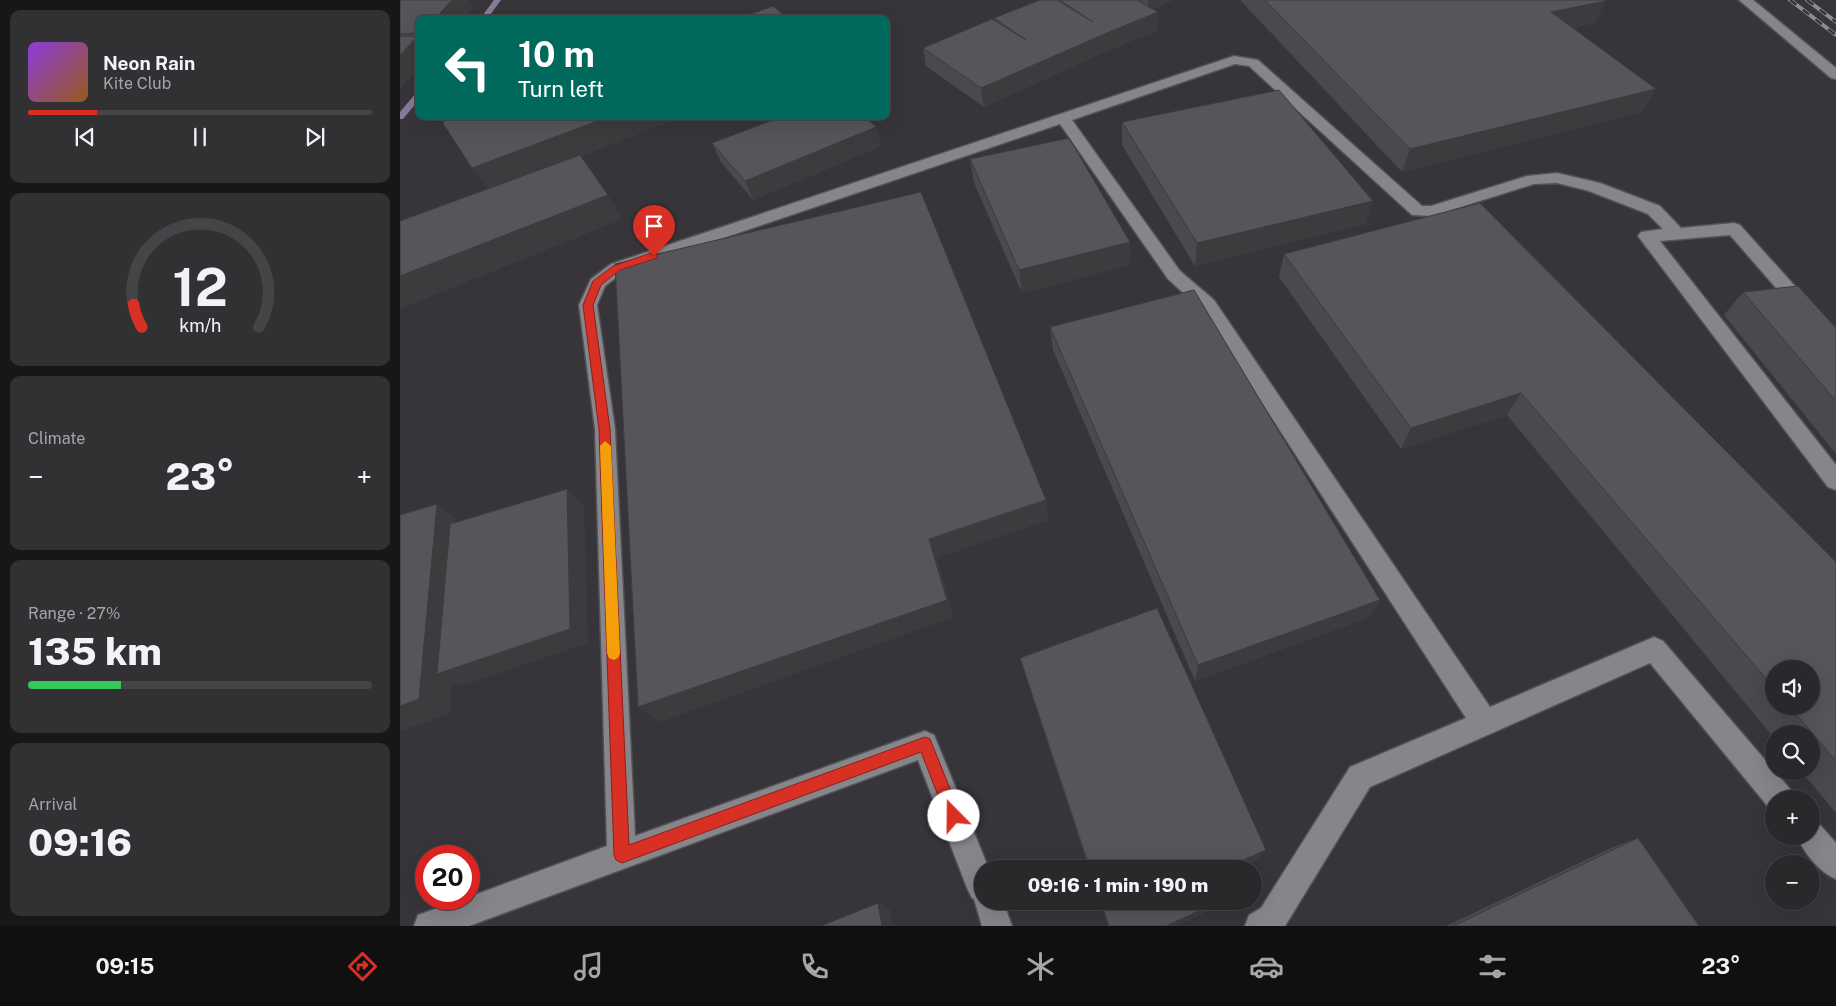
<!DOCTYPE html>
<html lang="en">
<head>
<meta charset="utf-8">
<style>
	:root { --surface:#29282b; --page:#313033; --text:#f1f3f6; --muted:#a5a6a9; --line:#454447; --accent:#d93025 }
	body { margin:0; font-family:"Public Sans",sans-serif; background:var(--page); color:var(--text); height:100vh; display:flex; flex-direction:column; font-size:19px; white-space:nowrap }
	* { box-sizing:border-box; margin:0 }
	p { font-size:16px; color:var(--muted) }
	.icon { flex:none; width:28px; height:28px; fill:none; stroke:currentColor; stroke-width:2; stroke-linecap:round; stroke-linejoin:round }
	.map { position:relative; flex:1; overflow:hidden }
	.drawer { display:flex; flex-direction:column; gap:10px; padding:10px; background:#171618; width:400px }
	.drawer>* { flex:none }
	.hud { position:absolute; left:15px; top:15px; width:475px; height:105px; border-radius:10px; box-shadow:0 5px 20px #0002,0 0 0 1px var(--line); background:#00695c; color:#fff; overflow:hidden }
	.tools { position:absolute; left:1365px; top:660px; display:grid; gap:10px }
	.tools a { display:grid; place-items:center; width:55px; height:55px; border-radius:50%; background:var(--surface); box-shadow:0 5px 20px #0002,0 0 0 1px var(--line); font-size:25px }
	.speed { position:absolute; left:15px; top:845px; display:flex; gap:10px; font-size:25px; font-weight:700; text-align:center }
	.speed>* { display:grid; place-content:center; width:65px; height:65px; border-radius:50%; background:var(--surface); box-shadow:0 5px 20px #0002,0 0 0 1px var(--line); line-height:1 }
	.speed .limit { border:8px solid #d22; background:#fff; color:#111 }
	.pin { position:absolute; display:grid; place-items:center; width:42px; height:42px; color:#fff; margin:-51px -21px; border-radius:50% 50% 50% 0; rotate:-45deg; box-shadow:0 0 5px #0007 }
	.pin .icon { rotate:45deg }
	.me { position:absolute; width:55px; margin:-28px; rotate:338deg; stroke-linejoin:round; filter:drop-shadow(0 0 4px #0008) }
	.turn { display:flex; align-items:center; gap:18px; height:105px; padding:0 20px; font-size:22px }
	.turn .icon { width:65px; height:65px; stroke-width:2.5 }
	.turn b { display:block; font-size:35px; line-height:42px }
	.big { font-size:38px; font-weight:800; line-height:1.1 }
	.drawer .card { flex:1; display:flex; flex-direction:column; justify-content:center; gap:8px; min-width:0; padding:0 18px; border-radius:10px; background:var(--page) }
	.drawer .dial { align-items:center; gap:0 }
	.dial svg { height:130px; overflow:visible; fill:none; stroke:var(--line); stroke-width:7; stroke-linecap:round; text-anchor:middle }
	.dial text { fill:var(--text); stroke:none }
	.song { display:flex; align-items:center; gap:15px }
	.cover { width:60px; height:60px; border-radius:8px; background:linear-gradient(135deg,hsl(270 70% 55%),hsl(30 70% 35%)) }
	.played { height:5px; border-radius:2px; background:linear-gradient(90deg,var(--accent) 20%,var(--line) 20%) }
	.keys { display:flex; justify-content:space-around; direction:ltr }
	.heat { display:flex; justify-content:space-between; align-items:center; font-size:28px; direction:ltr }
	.charge { height:8px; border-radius:4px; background:linear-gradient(90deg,#34c759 27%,var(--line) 0) }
	.trip { position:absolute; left:574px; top:860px; width:288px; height:50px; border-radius:25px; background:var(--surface); box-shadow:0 5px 20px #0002,0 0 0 1px var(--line); font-weight:800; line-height:50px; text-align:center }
	.tab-bar { display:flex; height:80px; justify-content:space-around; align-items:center; background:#101011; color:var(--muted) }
	.tab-bar .icon { width:35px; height:35px }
	.tab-bar .selected { color:var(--accent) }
	.tab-bar b { font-size:22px; color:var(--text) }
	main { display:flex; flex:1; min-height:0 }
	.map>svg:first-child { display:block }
</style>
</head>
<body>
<main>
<section class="drawer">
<div class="card">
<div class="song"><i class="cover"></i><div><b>Neon Rain</b><p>Kite Club</p></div></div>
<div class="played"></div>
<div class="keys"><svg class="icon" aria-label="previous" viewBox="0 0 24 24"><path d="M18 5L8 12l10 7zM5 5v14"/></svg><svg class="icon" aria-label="pause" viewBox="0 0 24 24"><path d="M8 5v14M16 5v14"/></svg><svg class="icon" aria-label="next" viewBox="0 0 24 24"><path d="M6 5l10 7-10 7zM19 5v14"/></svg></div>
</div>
<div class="card dial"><svg viewBox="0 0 100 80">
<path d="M14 69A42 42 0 1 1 86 69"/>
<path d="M14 69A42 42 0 0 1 9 55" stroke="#d93025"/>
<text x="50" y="56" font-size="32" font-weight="700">12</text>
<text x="50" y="72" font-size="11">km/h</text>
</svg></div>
<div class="card"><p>Climate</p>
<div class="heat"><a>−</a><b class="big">23°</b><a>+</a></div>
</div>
<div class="card"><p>Range · 27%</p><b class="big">135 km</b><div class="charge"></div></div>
<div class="card"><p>Arrival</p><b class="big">09:16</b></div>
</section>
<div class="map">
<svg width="1436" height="926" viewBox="0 0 1436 926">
	<rect width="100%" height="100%" fill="#373539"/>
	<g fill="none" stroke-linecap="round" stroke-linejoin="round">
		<path fill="#867d99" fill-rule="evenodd" d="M94 0H101L87 19H80Z
			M16 93H19V100L3 119H0V112Z"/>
		<defs>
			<path id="service" d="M1339 0H1353L1436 68V79L1431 78Z
				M834 56 858 60 1022 206H1031L1127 176 1157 173 1200 183 1260 206 1281 228 1334 223 1340 225 1436 332V351L1429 349 1330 235 1260 241 1436 465V490L1428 487 1241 240 1238 236 1241 232 1263 229 1248 214 1189 191 1157 183 1134 184 1032 216 1012 215 849 66 835 64 672 120 780 271 814 300 1090 707 1254 637 1263 641 1390 789 1394 799H1374V810L1370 809 1250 663 970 787 885 926H845L849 915 861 908 950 767 1066 718 802 310 768 279 660 124 223 272 205 286 197 305 215 429 235 836 525 731 534 735 589 869H582V901H603L612 926H582L574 899 572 898 567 888 518 760 69 926H14L18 915 63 899H69V897L207 846 195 429 179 305 191 279 211 264Z
				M1411 822 1421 826 1436 843V879C1419 872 1404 853 1397 836H1411Z"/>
		</defs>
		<use href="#service" stroke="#525155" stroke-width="3"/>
		<use href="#service" fill="#868589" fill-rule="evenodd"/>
		<defs>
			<path id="rail" d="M1390 0 1436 35
				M1407 0 1436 22"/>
		</defs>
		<use href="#rail" stroke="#8f8d91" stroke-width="4"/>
		<use href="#rail" stroke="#373539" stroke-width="2.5" stroke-dasharray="8" stroke-linecap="butt"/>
	</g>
	<path fill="#4a494d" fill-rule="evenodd" d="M0 0H69L73 8 19 19V68L0 88Z
		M640 0H773L752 9 758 12 757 31 709 50 584 107 526 66 523 48 595 20 594 18Z
		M840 0H1205L1195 23 1173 28 1256 89 1242 112 1002 172Z
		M722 122 966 224 795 266 722 145Z
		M476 127 481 146 353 200 321 162 312 143Z
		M570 159 730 242 729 265 622 293 574 183Z
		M884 254 1436 562V813L1401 771H1411V734H1374V738L1107 415 1001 449 879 277ZM1374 669 1411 706H1374Z
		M1343 292 1436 328V454L1324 315Z
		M650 327 980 600 970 617 795 681 653 350Z
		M620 658 859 858 836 869H689L625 674Z
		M1238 838 1299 926H1046L1213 847Z
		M700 901H808L806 912 775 926H708Z"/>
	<path fill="#3c3c3e" d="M52 0H69L73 8 63 19H35Z
		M748 0H773L748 10Z
		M1206 1 1195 23 1141 35 1151 12Z
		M758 12 757 31 709 50 584 107 581 88 709 32Z
		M18 36 19 37V68L0 88V55Z
		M1256 89 1242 112 1002 172 1010 149Z
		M211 116H285L90 192 72 168Z
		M476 127 481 146 353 200 345 181Z
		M208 195 223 219 0 309V276Z
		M973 201 966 224 795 266 797 243Z
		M730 242 729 265 622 293 619 270Z
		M1121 393 1107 415 1001 449 1011 428Z
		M167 489 184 505 188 643 61 686 52 681 50 714 0 731V706L37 504 63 524Z
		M646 500 649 520 537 558 554 617 260 722 238 707 529 539Z
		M980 600 970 617 795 681 798 665Z
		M866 850 859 858 836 869H823Z
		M478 903 490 909 493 926H482Z
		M810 906 806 912 775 926H766Z"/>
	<path fill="#565559" stroke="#3c3c3e" d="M0 0H52L35 19H19V33L0 34Z
		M640 0H657L693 22 660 0H737L758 12 709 32 581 88 523 48 592 19 626 40 594 18Z
		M865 0H1205L1206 1 1151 12 1256 89 1010 149Z
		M373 6 388 19H337Z
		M0 36H18L0 55Z
		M879 90 973 201 797 243 722 122Z
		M58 116H211L72 168 42 122Z
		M383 116H464L476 127 345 181 312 143Z
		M669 138 730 242 619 270 570 159Z
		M180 155 208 195 0 276V221Z
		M521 192 646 500 529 539 547 600 238 707 215 264Z
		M1080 203 1436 562V761L1389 706H1411V669H1374V688L1121 393 1011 428 884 254Z
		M1398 286 1436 328V401L1343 292Z
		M794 290 980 600 798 665 650 327Z
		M167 489 170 629 37 674 50 524Z
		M37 504 19 699 0 706V515Z
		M757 608 866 850 823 869H690L620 658Z
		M1238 838 1299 926H1053Z
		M701 901H808L810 906 766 926H709Z
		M478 903 482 926H421Z"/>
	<path fill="#d93025" stroke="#8d1f18" d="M254 252 257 253V258L220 270 201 285 193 305 210 429 229 845 525 737 530 739 561 816 559 821 554 823 548 821 521 752 222 863 216 860 214 855 199 429 183 305 193 281 213 266Z"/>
	<path fill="#f59e0b" d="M205 441 211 446 220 653 218 658 214 660 209 658 207 653 200 446Z"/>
</svg>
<div class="tools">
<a><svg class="icon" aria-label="sound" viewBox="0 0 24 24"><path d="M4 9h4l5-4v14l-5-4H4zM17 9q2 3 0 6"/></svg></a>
<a><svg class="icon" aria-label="search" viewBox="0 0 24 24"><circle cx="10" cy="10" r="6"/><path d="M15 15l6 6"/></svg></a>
<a>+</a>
<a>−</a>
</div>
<div class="speed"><div class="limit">20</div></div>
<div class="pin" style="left:254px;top:256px;background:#d93025"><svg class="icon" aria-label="arrive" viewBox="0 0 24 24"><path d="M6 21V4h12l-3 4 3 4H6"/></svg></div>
<svg class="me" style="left:554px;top:816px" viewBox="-20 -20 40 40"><circle r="19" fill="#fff"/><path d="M0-13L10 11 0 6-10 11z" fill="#d93025"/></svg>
<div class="trip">09:16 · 1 min · 190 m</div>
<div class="hud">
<div class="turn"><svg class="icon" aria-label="left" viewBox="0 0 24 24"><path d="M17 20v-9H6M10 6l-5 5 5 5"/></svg><div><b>10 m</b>Turn left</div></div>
</div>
</div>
</main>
<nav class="tab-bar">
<b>09:15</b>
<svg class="icon selected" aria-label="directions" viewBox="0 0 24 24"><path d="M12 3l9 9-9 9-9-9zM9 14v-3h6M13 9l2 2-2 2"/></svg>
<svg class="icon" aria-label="music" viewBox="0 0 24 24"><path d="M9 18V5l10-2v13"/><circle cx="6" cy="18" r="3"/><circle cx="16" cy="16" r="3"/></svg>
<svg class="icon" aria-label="phone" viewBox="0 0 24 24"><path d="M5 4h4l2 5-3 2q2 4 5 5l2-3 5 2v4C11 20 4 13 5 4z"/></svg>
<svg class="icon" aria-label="climate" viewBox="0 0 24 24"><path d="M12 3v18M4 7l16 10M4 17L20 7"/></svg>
<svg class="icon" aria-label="car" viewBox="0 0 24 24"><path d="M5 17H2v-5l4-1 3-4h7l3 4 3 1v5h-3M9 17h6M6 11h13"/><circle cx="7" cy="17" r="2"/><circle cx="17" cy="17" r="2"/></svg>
<svg class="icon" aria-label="filters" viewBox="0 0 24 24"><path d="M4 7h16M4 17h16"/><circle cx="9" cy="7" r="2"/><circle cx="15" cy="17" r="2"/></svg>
<b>23°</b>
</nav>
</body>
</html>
